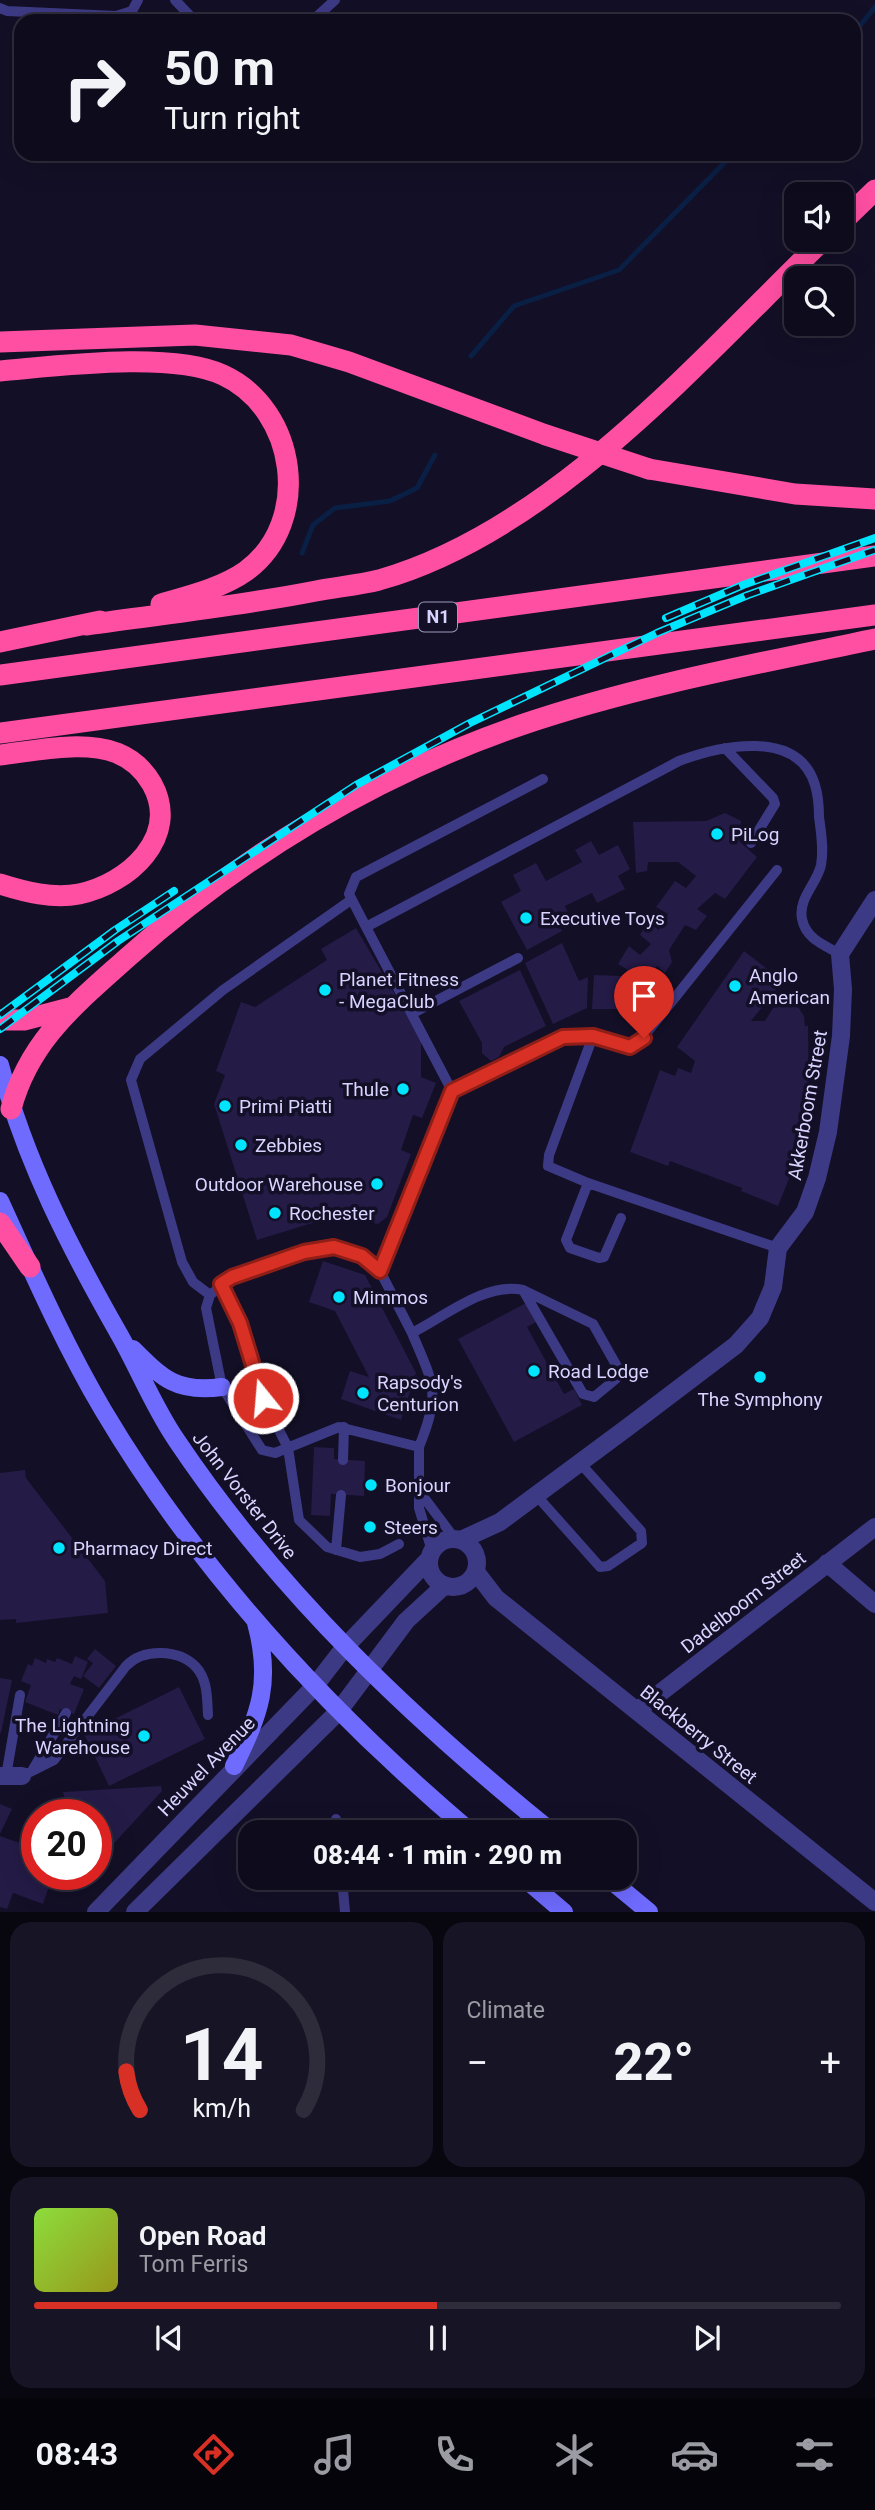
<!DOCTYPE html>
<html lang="en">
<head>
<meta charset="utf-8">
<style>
	:root { --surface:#0e0b1c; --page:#171425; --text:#f1f3f6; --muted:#9b9ba3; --line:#2e2b3b; --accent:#d93025 }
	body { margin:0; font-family:Roboto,sans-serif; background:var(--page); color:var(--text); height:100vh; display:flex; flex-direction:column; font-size:26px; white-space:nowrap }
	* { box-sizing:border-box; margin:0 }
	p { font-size:23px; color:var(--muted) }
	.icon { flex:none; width:38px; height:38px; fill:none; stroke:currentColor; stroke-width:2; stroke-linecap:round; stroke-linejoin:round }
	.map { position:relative; height:1912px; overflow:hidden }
	.details { display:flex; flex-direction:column; gap:10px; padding:10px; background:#08060f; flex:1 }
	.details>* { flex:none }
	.banner { position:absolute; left:14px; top:14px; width:847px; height:147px; border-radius:21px; box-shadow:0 7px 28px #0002,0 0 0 2px var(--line); background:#0e0b1c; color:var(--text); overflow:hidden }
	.fabs { position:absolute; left:784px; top:182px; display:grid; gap:14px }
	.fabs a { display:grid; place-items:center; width:70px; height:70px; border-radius:14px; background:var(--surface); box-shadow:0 7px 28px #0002,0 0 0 2px var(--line); font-size:35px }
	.speed { position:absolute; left:21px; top:1799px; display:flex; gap:14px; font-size:35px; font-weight:700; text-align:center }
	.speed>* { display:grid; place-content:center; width:91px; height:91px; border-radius:50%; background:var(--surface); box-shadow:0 7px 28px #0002,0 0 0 2px var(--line); line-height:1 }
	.speed .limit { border:10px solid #d22; background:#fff; color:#111 }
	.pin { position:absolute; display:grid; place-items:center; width:60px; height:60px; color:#fff; margin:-72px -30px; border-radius:50% 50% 50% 0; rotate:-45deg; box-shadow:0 0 7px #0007 }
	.pin .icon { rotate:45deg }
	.me { position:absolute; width:77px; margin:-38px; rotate:343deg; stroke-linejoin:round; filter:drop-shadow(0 0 5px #0008) }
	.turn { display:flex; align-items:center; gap:24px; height:147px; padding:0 35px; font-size:32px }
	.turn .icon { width:91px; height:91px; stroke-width:2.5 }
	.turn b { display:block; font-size:49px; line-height:60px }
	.big { font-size:52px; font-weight:800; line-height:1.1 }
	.details .tile { flex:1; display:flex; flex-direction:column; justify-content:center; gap:10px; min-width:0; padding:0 24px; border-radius:21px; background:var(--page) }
	.details .dial { align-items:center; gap:0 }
	.dial svg { height:182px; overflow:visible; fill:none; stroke:var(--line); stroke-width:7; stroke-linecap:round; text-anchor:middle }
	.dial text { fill:var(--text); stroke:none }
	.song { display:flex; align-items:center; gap:21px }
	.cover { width:84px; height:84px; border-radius:10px; background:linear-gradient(135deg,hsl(90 70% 55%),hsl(60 70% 35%)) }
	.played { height:7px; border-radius:4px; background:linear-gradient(90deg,var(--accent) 50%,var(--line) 50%) }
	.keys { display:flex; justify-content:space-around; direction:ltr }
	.heat { display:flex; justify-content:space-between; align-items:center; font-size:38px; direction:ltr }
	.details .tiles { flex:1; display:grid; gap:10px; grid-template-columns:1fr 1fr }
	.tile:last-child { grid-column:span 2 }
	.trip { position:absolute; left:238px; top:1820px; width:399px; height:70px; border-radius:21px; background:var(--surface); box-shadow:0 7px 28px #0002,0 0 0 2px var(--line); font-weight:800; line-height:70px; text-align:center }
	.menu { display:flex; height:112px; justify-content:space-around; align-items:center; background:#06040b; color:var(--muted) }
	.menu .icon { width:49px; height:49px }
	.menu .current { color:var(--accent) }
	.menu b { font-size:32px; color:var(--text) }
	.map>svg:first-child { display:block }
</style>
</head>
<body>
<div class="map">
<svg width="875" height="1912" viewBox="0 0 875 1912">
	<rect width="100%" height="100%" fill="#130f26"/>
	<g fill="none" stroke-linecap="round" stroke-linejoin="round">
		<path stroke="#0a1f44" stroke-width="5" d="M854 33 875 7
			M471 356 514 306 619 270 733 154
			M302 553 313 525 335 508 390 501 417 488 435 455"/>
	</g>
	<path fill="#241b47" d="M725 813 741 821 739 841 757 857 725 899 715 893 697 909 707 916 696 930 685 925 669 950 672 962 665 973 657 966 646 981 655 990 646 1006 636 997 630 1006 621 999 619 1009H592L594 975 622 976 628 970 618 964 629 946 640 955 651 944 640 935 649 920 658 930 668 914 656 907 675 881 686 888 696 876 678 862H648L647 871 636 873 633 822 706 821Z
		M591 841 599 855 618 845 630 869 618 876 625 889 597 903 592 893 565 906 571 919 559 925 562 931 527 950 501 902 521 891 513 875 536 863 546 881 582 862 575 850Z
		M356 928 421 1039V1077L436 1083 422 1118 413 1115 401 1150 411 1154 387 1217 378 1224 364 1221 358 1209 257 1240 214 1104 225 1075 216 1071 241 1002 255 1007 327 960 321 949Z
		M562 943 579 981 588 977 587 1008 553 1024 525 963Z
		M744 951 783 981 751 1021H765L773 1008 785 1001 796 1004 804 1016 805 1026H808L809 1101 796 1135 805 1139 778 1206 741 1191 742 1188 670 1161 668 1166 630 1152 660 1070 675 1076 678 1068 691 1073 695 1061 677 1047Z
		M520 970 546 1026 504 1047 499 1057 491 1061 482 1053V1043L459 1001Z
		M323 1261 365 1275 416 1373 401 1420 341 1399 350 1371 369 1377 335 1311 309 1302Z
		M528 1302 538 1321 527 1327 564 1394 574 1389 582 1405 514 1442 458 1339Z
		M314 1447 334 1448V1459L365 1461 364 1496 331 1494 330 1516 311 1515Z
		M25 1470 26 1478 105 1581 108 1613 16 1623V1619L0 1620V1473Z
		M95 1649 116 1666 99 1688 83 1676 93 1663 87 1659Z
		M75 1656 88 1662 81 1679 74 1676 70 1684 84 1689 74 1714 60 1709 58 1715 25 1702 31 1685 21 1681 28 1664 32 1666 35 1658 46 1663 47 1659 55 1662 57 1658 72 1664Z
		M0 1678 12 1680 1 1733H0Z
		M179 1687 205 1739 109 1786 84 1734Z
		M161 1786 162 1791 96 1863V1815H68L63 1792Z
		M0 1804 12 1809 0 1834Z
		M0 1836 37 1849V1878L50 1883 43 1904 13 1893 7 1909 0 1907Z"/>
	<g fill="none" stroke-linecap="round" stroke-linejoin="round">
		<path stroke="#3d3a85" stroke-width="10" d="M175 0 195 21
			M0 8 7 11 116 16 132 11 138 0
			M312 21 335 0
			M725 748 773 798 775 804 751 843
			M366 927 349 894 356 877 543 779
			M413 1013 518 958
			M593 1036 549 1155 548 1166 588 1183 778 1248
			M452 1091C476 1079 552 1035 574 1035 595 1034 616 1050 637 1045L777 870
			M588 1183 566 1240 570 1248 599 1258 604 1257 621 1218
			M380 1271 452 1091 366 927 679 761C719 746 798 728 815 785 818 795 819 807 819 817 821 832 824 849 821 865 817 884 798 898 802 919 806 939 824 945 840 954
			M221 1284 240 1323 263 1398 288 1448 299 1520 327 1547 360 1557 380 1554 399 1544
			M210 1295 193 1282 182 1262 131 1080 140 1059 223 990 351 900
			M412 1333 380 1271 362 1256 334 1247 305 1252 232 1277 210 1295 206 1308 222 1387 262 1450 275 1453 339 1427 419 1447V1508L432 1551
			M419 1447C441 1392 434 1385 412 1333 444 1317 485 1282 523 1290L593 1324 619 1370 617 1378 594 1397 583 1394 523 1290
			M343 1460 344 1427
			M419 1491 455 1539
			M536 1495 600 1567 608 1566 642 1543 641 1531 580 1463
			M336 1550 341 1495
			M32 1771 66 1713
			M6 1776 20 1695
			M22 1776 54 1760 126 1666C143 1648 179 1649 196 1667 208 1680 207 1699 208 1715
			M336 1819 337 1832
			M342 1878 345 1912"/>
		<path stroke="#3d3a85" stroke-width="18" d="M429 1563a24 24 0 1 1 48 0a24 24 0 1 1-48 0Z
			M461 1540 500 1522 628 1427 736 1345 760 1318 773 1287 778 1248 805 1212 817 1178 828 1132 841 1036 843 989 840 954 875 900
			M827 1563 875 1604
			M476 1572 496 1598 875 1902
			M638 1710 875 1527
			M0 1776H22
			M96 1912 314 1687 344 1648 429 1559
			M135 1912 338 1712 406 1621 444 1586"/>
		<path stroke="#6f6bff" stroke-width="18" d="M0 1065C25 1161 70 1248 119 1334 139 1369 154 1408 177 1441 279 1593 411 1718 552 1832
			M0 1201C32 1271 64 1344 103 1410 199 1572 328 1711 471 1832
			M133 1349C163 1379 177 1393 222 1387
			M234 1766C260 1713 272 1682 256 1623
			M524 1878 564 1912
			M608 1878 649 1912"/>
		<path stroke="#ff4fa3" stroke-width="21" d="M842 222 875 190
			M0 342 195 335 291 345 349 362 546 435
			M0 371C58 366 171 351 223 375 297 409 313 522 246 571 222 588 189 596 161 604
			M649 469 795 494 875 499
			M86 625C163 614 240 606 316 591 337 587 359 585 379 580 552 531 697 362 823 240
			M0 642 100 621
			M0 675 875 556
			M0 733 875 615
			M0 755C35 751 82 740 117 753 132 759 144 770 152 784 181 837 128 884 79 894 53 899 25 892 0 884
			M0 1020H24L70 1008
			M11 1109C29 1040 77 1003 128 957 242 855 376 775 521 725 636 686 756 664 875 639
			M0 1223 30 1267"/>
		<defs>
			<path id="rail" d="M666 618 743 585 875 538
				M0 1015 115 930 174 891
				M0 1029 118 941 356 785 470 723 657 633 748 595 875 550"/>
		</defs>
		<use href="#rail" stroke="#00e5ff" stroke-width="8"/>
		<use href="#rail" stroke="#130f26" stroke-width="5" stroke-dasharray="16" stroke-linecap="butt"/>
		<path stroke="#ff4fa3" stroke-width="21" d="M546 435 649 469"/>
	</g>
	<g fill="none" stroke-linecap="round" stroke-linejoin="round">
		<defs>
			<path id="route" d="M263 1398 240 1323 221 1284 232 1277 304 1252 334 1247 362 1256 380 1271 452 1091 563 1037 593 1036 630 1047 644 1038"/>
		</defs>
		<use href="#route" stroke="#8d1f18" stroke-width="18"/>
		<use href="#route" stroke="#d93025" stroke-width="12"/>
	</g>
	<g fill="#00e5ff" stroke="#130f26" stroke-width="2.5">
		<circle cx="717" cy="834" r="7"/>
		<circle cx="526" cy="918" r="7"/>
		<circle cx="735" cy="986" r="7"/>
		<circle cx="325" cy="990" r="7"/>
		<circle cx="403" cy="1089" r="7"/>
		<circle cx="225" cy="1106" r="7"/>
		<circle cx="241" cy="1145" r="7"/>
		<circle cx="377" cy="1184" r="7"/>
		<circle cx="275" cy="1213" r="7"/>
		<circle cx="339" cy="1297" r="7"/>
		<circle cx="534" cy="1371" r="7"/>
		<circle cx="760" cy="1377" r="7"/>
		<circle cx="363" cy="1393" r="7"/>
		<circle cx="371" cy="1485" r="7"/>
		<circle cx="370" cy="1527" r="7"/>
		<circle cx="59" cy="1548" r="7"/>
		<circle cx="144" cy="1736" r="7"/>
	</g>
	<g text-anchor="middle" stroke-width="7" stroke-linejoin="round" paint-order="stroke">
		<rect fill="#130f26" stroke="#9e99be" stroke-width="2" x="419" y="602.5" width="38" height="29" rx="5"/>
		<g font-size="18" font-weight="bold" fill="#d9d4ff">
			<text x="438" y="623">N1</text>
		</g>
		<g font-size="19" fill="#d9d4ff" stroke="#130f26" text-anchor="start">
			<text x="731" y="841">PiLog</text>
			<text x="540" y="925">Executive Toys</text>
			<text x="749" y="982">Anglo<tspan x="749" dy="22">American</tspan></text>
			<text x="339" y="986">Planet Fitness<tspan x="339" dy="22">- MegaClub</tspan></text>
			<text x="389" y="1096" text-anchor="end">Thule</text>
			<text x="239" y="1113">Primi Piatti</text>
			<text x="255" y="1152">Zebbies</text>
			<text x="363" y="1191" text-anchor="end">Outdoor Warehouse</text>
			<text x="289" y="1220">Rochester</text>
			<text x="353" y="1304">Mimmos</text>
			<text x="548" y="1378">Road Lodge</text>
			<text x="377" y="1389">Rapsody's<tspan x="377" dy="22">Centurion</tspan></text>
			<text x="760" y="1406" text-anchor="middle">The Symphony</text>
			<text x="385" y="1492">Bonjour</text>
			<text x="384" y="1534">Steers</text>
			<text x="73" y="1555">Pharmacy Direct</text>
			<text x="130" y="1732" text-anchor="end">The Lightning<tspan x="130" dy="22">Warehouse</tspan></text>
		</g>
		<g font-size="19" fill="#d9d4ff" stroke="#130f26">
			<text transform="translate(807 1105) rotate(-80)" y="7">Akkerboom Street</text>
			<text transform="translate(245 1495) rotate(52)" y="7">John Vorster Drive</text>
			<text transform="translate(743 1602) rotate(-38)" y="7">Dadelboom Street</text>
			<text transform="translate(699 1734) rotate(39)" y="7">Blackberry Street</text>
			<text transform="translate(206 1766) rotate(-46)" y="7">Heuwel Avenue</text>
		</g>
	</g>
</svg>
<div class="fabs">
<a><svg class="icon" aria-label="sound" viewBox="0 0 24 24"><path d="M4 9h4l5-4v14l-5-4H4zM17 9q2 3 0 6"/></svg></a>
<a><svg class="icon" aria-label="search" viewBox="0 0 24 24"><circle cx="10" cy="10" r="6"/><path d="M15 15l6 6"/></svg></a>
</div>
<div class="speed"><div class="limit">20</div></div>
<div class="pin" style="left:644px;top:1038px;background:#d93025"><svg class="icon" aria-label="arrive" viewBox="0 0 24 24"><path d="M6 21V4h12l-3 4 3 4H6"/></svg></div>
<svg class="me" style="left:263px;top:1398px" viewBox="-20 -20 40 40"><circle r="17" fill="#d93025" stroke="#fff" stroke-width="3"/><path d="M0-11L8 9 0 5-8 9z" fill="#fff"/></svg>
<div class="trip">08:44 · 1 min · 290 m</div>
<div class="banner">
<div class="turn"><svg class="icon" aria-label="right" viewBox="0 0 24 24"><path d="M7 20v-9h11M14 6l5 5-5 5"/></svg><div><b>50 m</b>Turn right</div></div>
</div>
</div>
<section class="details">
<div class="tiles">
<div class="tile dial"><svg viewBox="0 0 100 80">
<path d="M14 69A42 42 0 1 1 86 69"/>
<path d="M14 69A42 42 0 0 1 8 52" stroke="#d93025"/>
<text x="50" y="56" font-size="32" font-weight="700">14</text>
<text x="50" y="72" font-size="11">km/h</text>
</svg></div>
<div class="tile"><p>Climate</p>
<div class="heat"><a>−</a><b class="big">22°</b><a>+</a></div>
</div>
<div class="tile">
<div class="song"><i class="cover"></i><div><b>Open Road</b><p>Tom Ferris</p></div></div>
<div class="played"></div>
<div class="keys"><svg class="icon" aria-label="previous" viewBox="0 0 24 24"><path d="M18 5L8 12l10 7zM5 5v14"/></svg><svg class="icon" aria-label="pause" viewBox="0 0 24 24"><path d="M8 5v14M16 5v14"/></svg><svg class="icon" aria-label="next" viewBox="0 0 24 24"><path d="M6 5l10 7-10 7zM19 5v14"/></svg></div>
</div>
</div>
</section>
<nav class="menu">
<b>08:43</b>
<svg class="icon current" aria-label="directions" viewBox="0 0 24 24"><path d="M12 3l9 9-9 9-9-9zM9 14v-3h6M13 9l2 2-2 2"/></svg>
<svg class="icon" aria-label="music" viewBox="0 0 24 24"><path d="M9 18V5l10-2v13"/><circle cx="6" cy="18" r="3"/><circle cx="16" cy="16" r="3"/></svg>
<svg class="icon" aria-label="phone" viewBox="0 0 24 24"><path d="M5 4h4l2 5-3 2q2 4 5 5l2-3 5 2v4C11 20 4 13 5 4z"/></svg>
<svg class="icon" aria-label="climate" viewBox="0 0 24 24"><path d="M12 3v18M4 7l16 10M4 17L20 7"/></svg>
<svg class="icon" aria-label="car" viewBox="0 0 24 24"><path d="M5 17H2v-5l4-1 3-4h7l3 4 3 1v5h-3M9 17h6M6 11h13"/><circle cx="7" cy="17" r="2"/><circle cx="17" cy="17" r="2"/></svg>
<svg class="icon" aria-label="filters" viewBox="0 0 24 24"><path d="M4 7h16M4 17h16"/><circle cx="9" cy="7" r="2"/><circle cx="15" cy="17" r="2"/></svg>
</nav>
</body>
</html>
